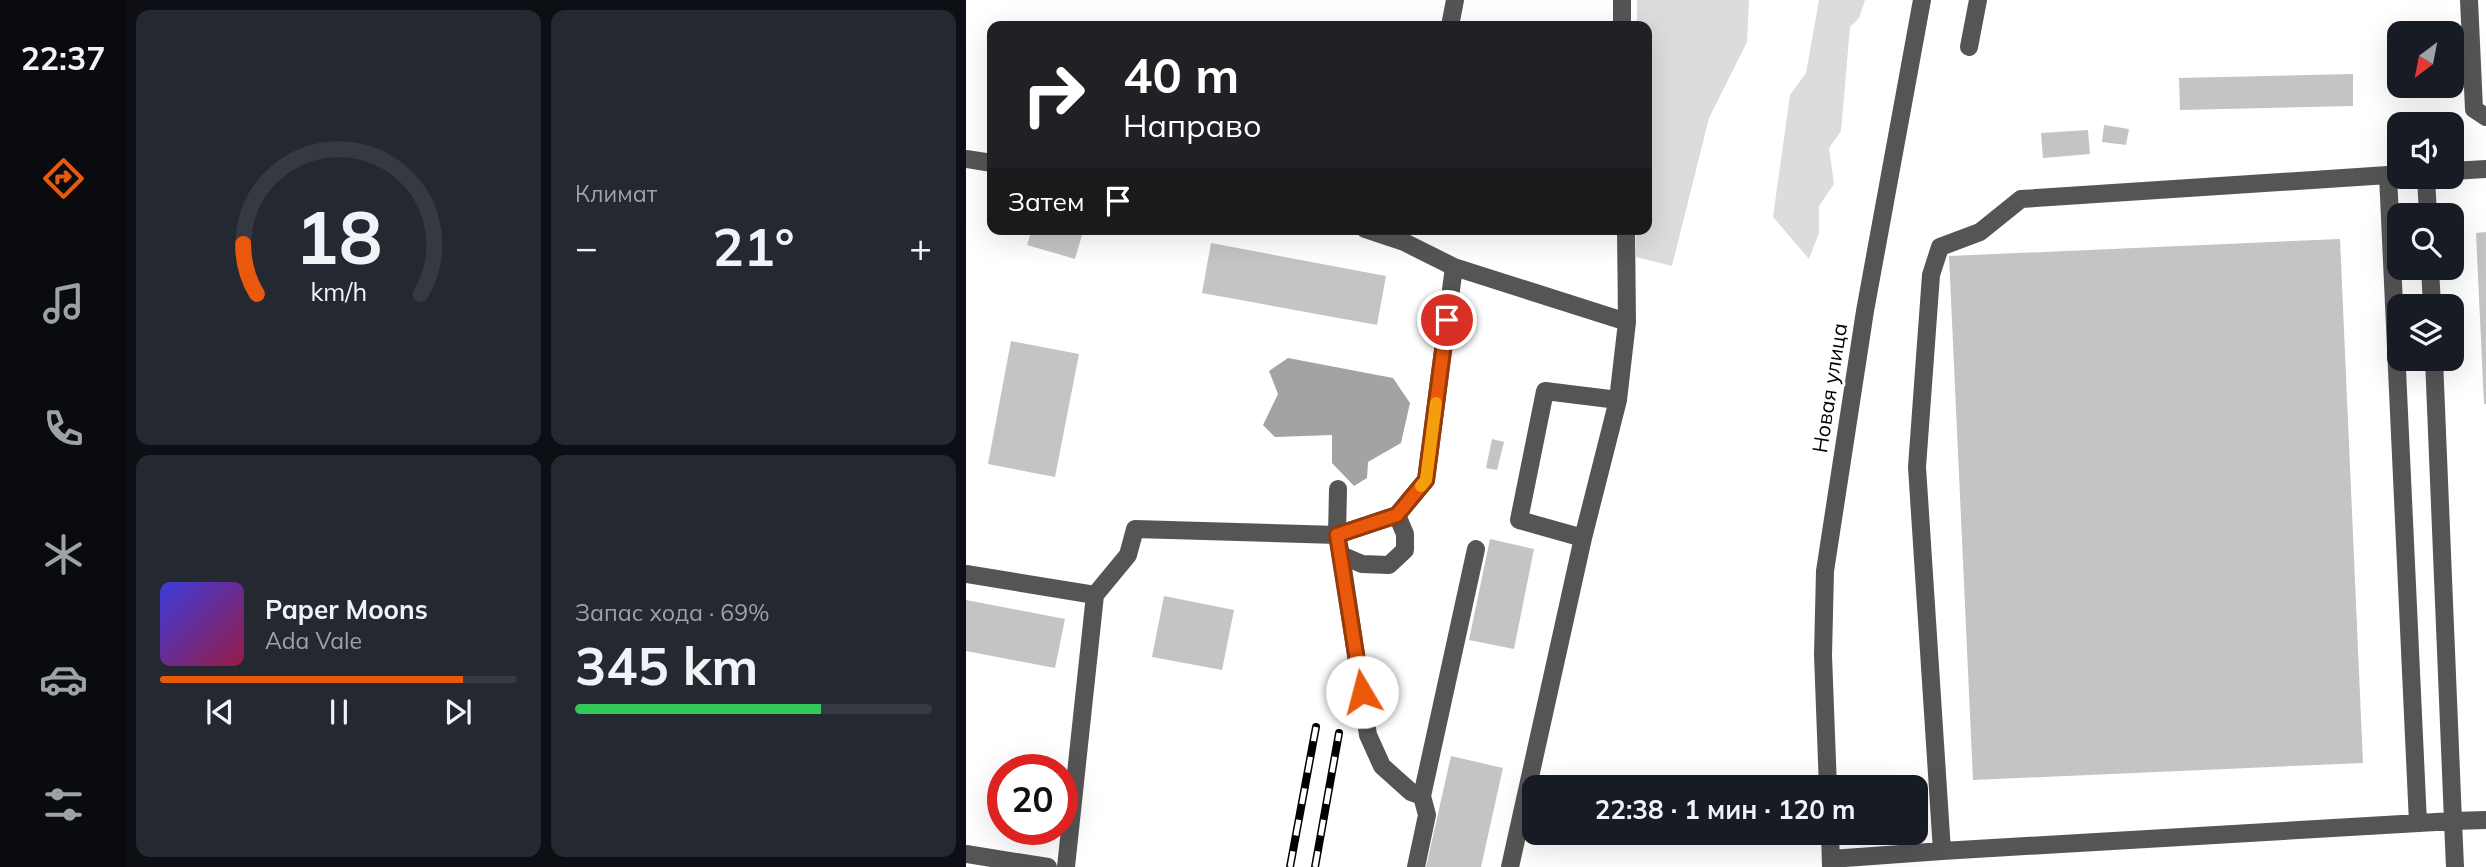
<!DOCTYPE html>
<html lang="ru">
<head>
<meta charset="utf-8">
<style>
	:root { --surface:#171b24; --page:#242831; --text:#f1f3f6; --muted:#9ea1a6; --line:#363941; --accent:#ea580c }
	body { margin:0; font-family:Mulish,sans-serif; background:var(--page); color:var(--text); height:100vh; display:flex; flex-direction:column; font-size:26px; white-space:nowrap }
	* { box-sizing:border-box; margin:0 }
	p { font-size:23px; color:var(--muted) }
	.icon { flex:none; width:38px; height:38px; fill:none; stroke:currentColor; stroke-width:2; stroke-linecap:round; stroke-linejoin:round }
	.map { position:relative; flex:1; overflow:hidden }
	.side { display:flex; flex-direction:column; gap:10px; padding:10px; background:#0d0f14; width:840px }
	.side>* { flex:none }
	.guide { position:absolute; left:21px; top:21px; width:665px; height:214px; border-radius:14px; box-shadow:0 7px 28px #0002; background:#202124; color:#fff; overflow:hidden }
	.needle { width:46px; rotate:212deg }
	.buttons { position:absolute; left:1421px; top:21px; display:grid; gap:14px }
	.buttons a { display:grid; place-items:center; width:77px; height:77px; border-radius:14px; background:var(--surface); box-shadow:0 7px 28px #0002; font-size:35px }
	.speed { position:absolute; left:21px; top:754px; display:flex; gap:14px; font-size:35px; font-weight:700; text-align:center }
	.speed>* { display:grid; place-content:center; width:91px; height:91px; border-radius:50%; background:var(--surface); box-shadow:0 7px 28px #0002; line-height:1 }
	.speed .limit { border:10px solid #d22; background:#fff; color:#111 }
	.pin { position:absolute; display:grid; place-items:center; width:60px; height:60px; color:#fff; margin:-30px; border:4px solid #fff; border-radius:50%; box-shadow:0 2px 7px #0007 }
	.me { position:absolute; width:77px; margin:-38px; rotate:352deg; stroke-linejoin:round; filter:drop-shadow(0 0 5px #0008) }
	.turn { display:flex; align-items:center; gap:24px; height:147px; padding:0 21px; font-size:32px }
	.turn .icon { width:91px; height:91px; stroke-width:2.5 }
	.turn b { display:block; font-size:49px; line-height:60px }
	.then { display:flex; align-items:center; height:66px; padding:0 21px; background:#0003; gap:14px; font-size:26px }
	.big { font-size:52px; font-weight:700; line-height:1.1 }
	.side .widget { flex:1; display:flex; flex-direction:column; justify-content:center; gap:10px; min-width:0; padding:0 24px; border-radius:14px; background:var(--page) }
	.side .dial { align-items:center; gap:0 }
	.dial svg { height:182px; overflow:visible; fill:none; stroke:var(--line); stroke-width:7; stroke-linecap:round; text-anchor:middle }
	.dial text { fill:var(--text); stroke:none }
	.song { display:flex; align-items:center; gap:21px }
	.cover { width:84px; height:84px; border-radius:10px; background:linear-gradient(135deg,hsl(240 70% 55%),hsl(340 70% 35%)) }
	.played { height:7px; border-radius:4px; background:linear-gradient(90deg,var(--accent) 85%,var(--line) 85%) }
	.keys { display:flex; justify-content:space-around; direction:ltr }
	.heat { display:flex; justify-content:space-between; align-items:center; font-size:38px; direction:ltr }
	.charge { height:10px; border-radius:5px; background:linear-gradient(90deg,#34c759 69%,var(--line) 0) }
	.side .tiles { flex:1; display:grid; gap:10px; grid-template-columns:repeat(2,1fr) }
	.trip { position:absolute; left:556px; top:775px; width:406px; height:70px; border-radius:14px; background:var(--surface); box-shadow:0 7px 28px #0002; font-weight:700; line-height:70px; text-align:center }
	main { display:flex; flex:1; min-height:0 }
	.dock { display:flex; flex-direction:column; width:126px; justify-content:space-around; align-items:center; background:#090b0e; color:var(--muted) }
	.dock .icon { width:49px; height:49px }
	.dock .current { color:var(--accent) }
	.dock b { font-size:32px; color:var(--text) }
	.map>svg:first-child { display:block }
</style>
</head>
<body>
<main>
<nav class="dock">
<b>22:37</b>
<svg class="icon current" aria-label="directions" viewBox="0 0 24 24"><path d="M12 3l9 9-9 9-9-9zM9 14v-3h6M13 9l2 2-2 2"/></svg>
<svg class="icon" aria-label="music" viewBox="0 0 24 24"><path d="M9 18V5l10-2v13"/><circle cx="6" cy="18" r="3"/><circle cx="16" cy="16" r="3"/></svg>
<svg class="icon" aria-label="phone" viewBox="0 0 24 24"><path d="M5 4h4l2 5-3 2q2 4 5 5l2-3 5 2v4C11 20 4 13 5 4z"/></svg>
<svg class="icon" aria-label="climate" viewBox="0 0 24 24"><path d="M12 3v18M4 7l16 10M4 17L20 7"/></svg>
<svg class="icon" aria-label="car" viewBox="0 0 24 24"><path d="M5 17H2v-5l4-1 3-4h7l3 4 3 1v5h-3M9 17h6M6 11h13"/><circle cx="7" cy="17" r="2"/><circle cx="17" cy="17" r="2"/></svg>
<svg class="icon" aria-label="filters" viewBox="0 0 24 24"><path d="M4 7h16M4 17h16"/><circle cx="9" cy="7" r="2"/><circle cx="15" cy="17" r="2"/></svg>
</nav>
<section class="side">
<div class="tiles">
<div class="widget dial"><svg viewBox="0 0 100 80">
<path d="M14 69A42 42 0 1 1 86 69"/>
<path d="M14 69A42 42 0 0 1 8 47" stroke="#ea580c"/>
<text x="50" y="56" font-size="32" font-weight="700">18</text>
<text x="50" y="72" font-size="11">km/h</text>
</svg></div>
<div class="widget"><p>Климат</p>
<div class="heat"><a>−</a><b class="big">21°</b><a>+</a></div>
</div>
<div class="widget">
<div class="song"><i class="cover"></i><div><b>Paper Moons</b><p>Ada Vale</p></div></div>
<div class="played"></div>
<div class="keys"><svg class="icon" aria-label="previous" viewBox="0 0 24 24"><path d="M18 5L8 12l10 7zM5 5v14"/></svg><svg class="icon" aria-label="pause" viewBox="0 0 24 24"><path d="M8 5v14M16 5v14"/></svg><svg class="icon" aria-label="next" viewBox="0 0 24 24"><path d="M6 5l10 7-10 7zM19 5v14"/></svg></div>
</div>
<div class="widget"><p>Запас хода · 69%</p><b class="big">345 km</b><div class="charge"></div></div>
</div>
</section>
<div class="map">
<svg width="1520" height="867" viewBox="0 0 1520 867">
	<rect width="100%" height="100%" fill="#fff"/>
	<path fill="#dcdcdc" d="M671 0H783L781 42 743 118 706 266 670 257V229H681V26H671Z
		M853 0H899L893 18 884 27 875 131 863 148 868 184 853 206V233L843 259 807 217 824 95 840 73Z"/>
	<path fill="#a3a3a3" d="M322 358 427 378 444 403 435 443 402 462 401 478 388 486 366 463V435L309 437 297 425 312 394 303 371Z"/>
	<path fill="#c4c4c4" d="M1387 74V106L1214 110 1213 78Z
		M1138 125 1163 129 1160 145 1136 142Z
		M1122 130 1124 154 1077 158 1075 133Z
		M66 229H96L116 235 109 259 61 245Z
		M1520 232V404H1518L1510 233Z
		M1374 239 1397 763 1007 780 983 256Z
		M245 243 420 276 411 325 236 293Z
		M45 341 113 354 89 477 22 464Z
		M526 439 538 442 531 470 520 468Z
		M524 539 568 549 548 649 503 640Z
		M198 596 268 610 256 670 186 657Z
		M0 600 99 619 89 668 0 651Z
		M485 756 537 768 515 867H460Z
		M801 833H825L826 836 801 837Z"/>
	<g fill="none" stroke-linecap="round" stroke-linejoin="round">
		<path stroke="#555" stroke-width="18" d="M656 0V26
			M1503 0 1508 109 1520 117
			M484 26 489 0
			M1003 47 1012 0
			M0 159 26 163
			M1486 171 1520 169
			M1460 177 1462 215
			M399 229 438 242 488 267 661 322
			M1464 268 1466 306
			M372 489 371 535 431 515 460 480 488 267
			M617 538 553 520 579 391 652 400
			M375 555 402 735 416 766 445 792 456 796 510 549
			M0 574 129 595 100 867
			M129 595 162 555 169 529 371 535 375 555 396 564 423 565 439 550V534L431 515
			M862 788 857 655 859 571 899 311 956 0
			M864 833 865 867
			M976 851 951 467 965 275 974 247 1014 232 1055 199 1422 175 1452 823
			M0 854 82 867
			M865 859 976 851 1487 821 1468 359
			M450 867 461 815 456 796
			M544 867 617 538 652 400 661 322 660 229
			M1489 867 1487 821 1520 820"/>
		<defs>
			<path id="rail" d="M324 867 350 727
				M349 867 373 733"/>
		</defs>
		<use href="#rail" stroke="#000" stroke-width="8"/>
		<use href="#rail" stroke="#fff" stroke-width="5" stroke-dasharray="16" stroke-linecap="butt"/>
	</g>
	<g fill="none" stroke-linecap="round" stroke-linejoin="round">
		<defs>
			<path id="route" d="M396 692 371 535 431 515 460 480 481 320"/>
		</defs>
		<use href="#route" stroke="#983908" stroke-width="18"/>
		<use href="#route" stroke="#ea580c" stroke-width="12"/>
		<path stroke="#f59e0b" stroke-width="12" d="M455 486 460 480 470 403"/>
	</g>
	<g text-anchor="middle" stroke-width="6" stroke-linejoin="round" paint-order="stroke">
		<g font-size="21" fill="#000" stroke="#fff">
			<text transform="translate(864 388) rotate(-81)" y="7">Новая улица</text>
		</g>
	</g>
</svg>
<div class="buttons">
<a><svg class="needle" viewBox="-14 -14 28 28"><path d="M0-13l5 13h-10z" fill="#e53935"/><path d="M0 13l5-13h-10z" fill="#9ea1a6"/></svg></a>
<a><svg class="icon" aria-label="sound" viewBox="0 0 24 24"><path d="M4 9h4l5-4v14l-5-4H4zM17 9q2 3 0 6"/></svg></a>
<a><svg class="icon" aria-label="search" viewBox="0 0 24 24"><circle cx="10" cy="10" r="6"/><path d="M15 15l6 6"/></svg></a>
<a><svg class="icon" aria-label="layers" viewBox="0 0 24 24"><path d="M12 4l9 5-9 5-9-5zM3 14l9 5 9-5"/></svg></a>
</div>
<div class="speed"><div class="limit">20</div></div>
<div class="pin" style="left:481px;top:320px;background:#d93025"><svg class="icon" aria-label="arrive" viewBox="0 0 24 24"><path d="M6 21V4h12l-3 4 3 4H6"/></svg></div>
<svg class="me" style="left:396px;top:692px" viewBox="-20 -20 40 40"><circle r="19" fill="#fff"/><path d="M0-13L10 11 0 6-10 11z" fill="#ea580c"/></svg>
<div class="trip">22:38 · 1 мин · 120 m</div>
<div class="guide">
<div class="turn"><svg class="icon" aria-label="right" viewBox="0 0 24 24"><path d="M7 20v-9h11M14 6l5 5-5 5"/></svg><div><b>40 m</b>Направо</div></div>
<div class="then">Затем<svg class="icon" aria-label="arrive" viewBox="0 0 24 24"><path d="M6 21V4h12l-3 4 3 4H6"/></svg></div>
</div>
</div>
</main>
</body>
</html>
